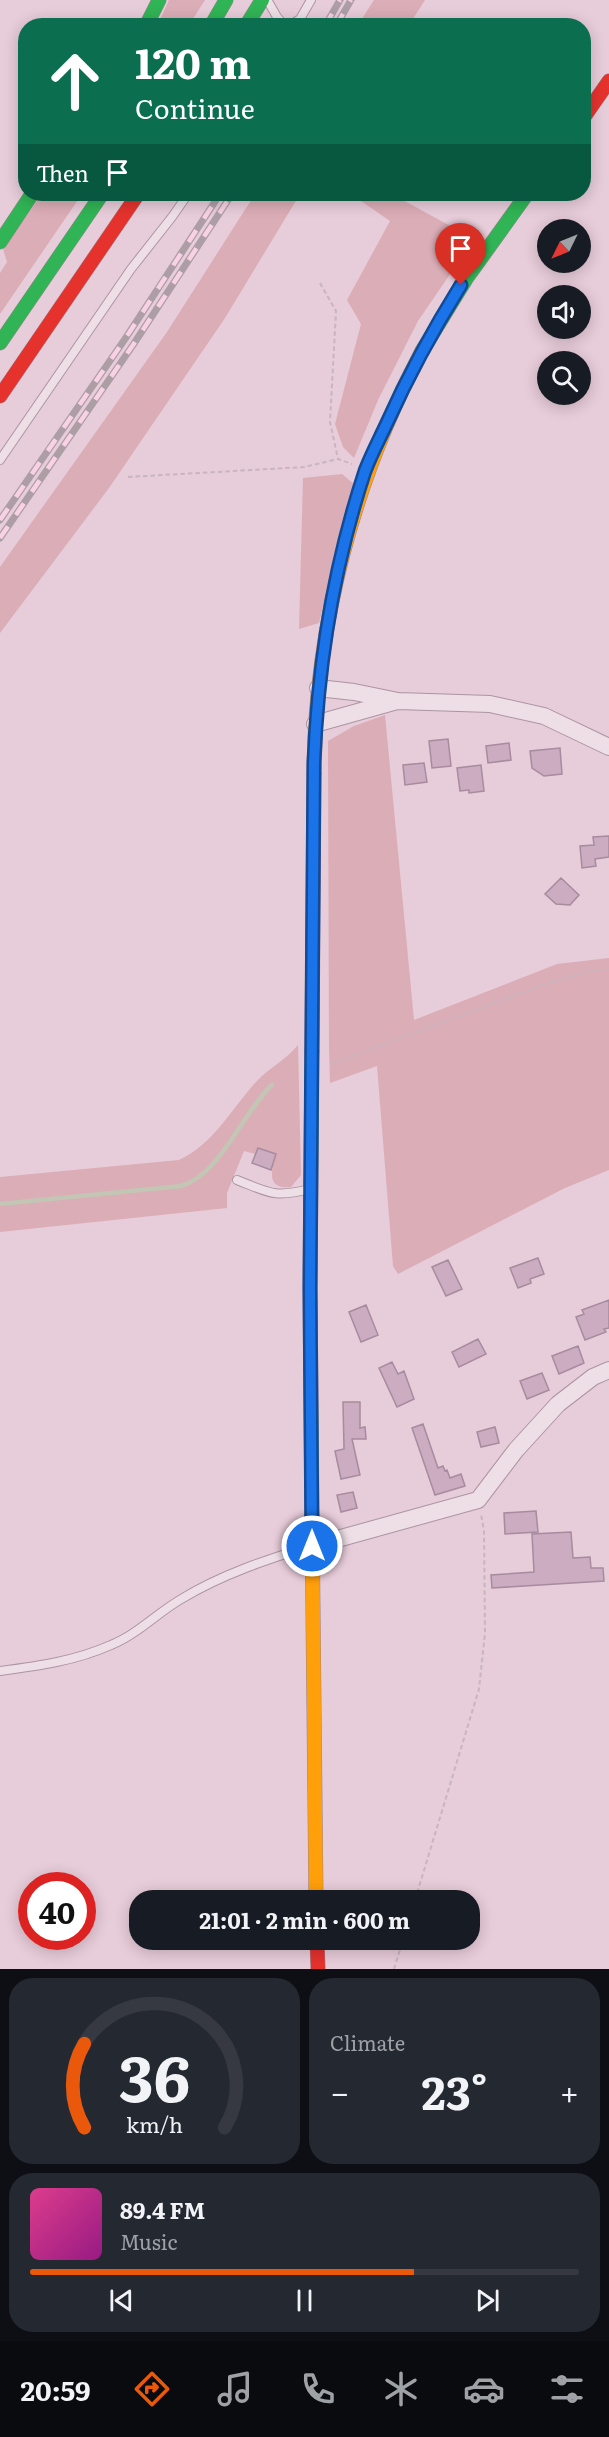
<!DOCTYPE html>
<html lang="en">
<head>
<meta charset="utf-8">
<style>
	:root { --surface:#171b24; --page:#242831; --text:#f1f3f6; --muted:#9ea1a6; --line:#363941; --accent:#ea580c }
	body { margin:0; font-family:Literata,serif; background:var(--page); color:var(--text); height:100vh; display:flex; flex-direction:column; font-size:22px; white-space:nowrap }
	* { box-sizing:border-box; margin:0 }
	p { font-size:20px; color:var(--muted) }
	.icon { flex:none; width:33px; height:33px; fill:none; stroke:currentColor; stroke-width:2; stroke-linecap:round; stroke-linejoin:round }
	.map { position:relative; height:1969px; overflow:hidden }
	.drawer { display:flex; flex-direction:column; gap:9px; padding:9px; background:#0d0f14; flex:1 }
	.drawer>* { flex:none }
	.top-card { position:absolute; left:18px; top:18px; width:573px; height:183px; border-radius:24px; box-shadow:0 3px 15px #0003; background:#0b6e4f; color:#fff; overflow:hidden }
	.needle { width:39px; rotate:227deg }
	.controls { position:absolute; left:537px; top:219px; display:grid; gap:12px }
	.controls a { display:grid; place-items:center; width:54px; height:54px; border-radius:50%; background:var(--surface); box-shadow:0 3px 15px #0003; font-size:30px }
	.speed { position:absolute; left:18px; top:1872px; display:flex; gap:12px; font-size:30px; font-weight:700; text-align:center }
	.speed>* { display:grid; place-content:center; width:78px; height:78px; border-radius:50%; background:var(--surface); box-shadow:0 3px 15px #0003; line-height:1 }
	.speed .limit { border:9px solid #d22; background:#fff; color:#111 }
	.pin { position:absolute; display:grid; place-items:center; width:51px; height:51px; color:#fff; margin:-62px -26px; border-radius:50% 50% 50% 0; rotate:-45deg; box-shadow:0 0 6px #0007 }
	.pin .icon { rotate:45deg }
	.me { position:absolute; width:66px; margin:-33px; rotate:0deg; stroke-linejoin:round; filter:drop-shadow(0 0 4px #0008) }
	.turn { display:flex; align-items:center; gap:21px; height:126px; padding:0 18px; font-size:27px }
	.turn .icon { width:78px; height:78px; stroke-width:2.5 }
	.turn b { display:block; font-size:42px; line-height:51px }
	.then { display:flex; align-items:center; height:57px; padding:0 18px; background:#0003; gap:12px; font-size:22px }
	.big { font-size:45px; font-weight:700; line-height:1.1 }
	.drawer .tile { flex:1; display:flex; flex-direction:column; justify-content:center; gap:9px; min-width:0; padding:0 21px; border-radius:24px; background:var(--page) }
	.drawer .dial { align-items:center; gap:0 }
	.dial svg { height:156px; overflow:visible; fill:none; stroke:var(--line); stroke-width:7; stroke-linecap:round; text-anchor:middle }
	.dial text { fill:var(--text); stroke:none }
	.song { display:flex; align-items:center; gap:18px }
	.cover { width:72px; height:72px; border-radius:9px; background:linear-gradient(135deg,hsl(330 70% 55%),hsl(310 70% 35%)) }
	.played { height:6px; border-radius:3px; background:linear-gradient(90deg,var(--accent) 70%,var(--line) 70%) }
	.keys { display:flex; justify-content:space-around; direction:ltr }
	.heat { display:flex; justify-content:space-between; align-items:center; font-size:33px; direction:ltr }
	.drawer .tiles { flex:1; display:grid; gap:9px; grid-template-columns:1fr 1fr }
	.tile:last-child { grid-column:span 2 }
	.trip { position:absolute; left:129px; top:1890px; width:351px; height:60px; border-radius:24px; background:var(--surface); box-shadow:0 3px 15px #0003; font-weight:700; line-height:60px; text-align:center }
	.tabs { display:flex; height:96px; justify-content:space-around; align-items:center; background:#090b0e; color:var(--muted) }
	.tabs .icon { width:42px; height:42px }
	.tabs .selected { color:var(--accent) }
	.tabs b { font-size:27px; color:var(--text) }
	.map>svg:first-child { display:block }
</style>
</head>
<body>
<div class="map">
<svg width="609" height="1969" viewBox="0 0 609 1969">
	<rect width="100%" height="100%" fill="#e7ccd9"/>
	<path fill="#dbadb6" d="M169 0H205L189 25 157 26Z
		M374 0H425L409 25H358Z
		M42 194H82L0 314V273L7 262 3 249Z
		M255 194H300L225 318 109 488 0 633V567L167 332Z
		M351 194H392L474 239 418 321 378 400 354 458 343 447 335 424 361 324 347 300 390 221Z
		M342 474 354 484 319 623 299 629 303 478Z
		M385 715 414 1020 557 964 609 958V1170L565 1188 398 1274 393 1266 377 1066 330 1083 329 1049 328 741 354 726Z
		M298 1045 301 1175 291 1187C266 1190 271 1170 276 1154L258 1148 255 1154 244 1151 227 1193V1208L0 1232V1177L179 1160C214 1144 231 1109 257 1081 270 1067 286 1060 298 1045Z"/>
	<g fill="none" stroke-linecap="round" stroke-linejoin="round">
		<path stroke="#c3c6b4" stroke-width="4.5" d="M0 1204 181 1186C221 1174 242 1113 272 1085"/>
	</g>
	<path fill="#cbacc1" stroke="#a78b9e" stroke-width="1.5" d="M448 739 451 766 432 768 429 741Z
		M509 743 511 760 488 763 486 746Z
		M560 748 562 774 544 776 532 768 530 751Z
		M424 763 427 782 405 785 403 765Z
		M481 765 484 791 469 793V790L460 791 457 768Z
		M609 836V857L595 859 596 866 582 868 580 846 594 845 593 837Z
		M561 878 579 895 570 905 556 904 545 894Z
		M258 1148 276 1154 271 1170 252 1163Z
		M538 1258 544 1274 530 1279 531 1283 518 1288 510 1268Z
		M448 1260 462 1289 446 1296 432 1267Z
		M609 1300V1328L604 1329 606 1332 585 1340 576 1317 584 1314 582 1310Z
		M366 1305 378 1335 361 1342 349 1312Z
		M478 1339 486 1354 459 1367 452 1352Z
		M578 1346 584 1363 559 1374 552 1356Z
		M392 1362 398 1374 404 1371 414 1399 397 1407 379 1368Z
		M542 1373 549 1390 527 1399 520 1381Z
		M343 1402H360V1428L365 1427 366 1439H352L360 1475 341 1479 335 1451 344 1449Z
		M423 1424 438 1468 443 1466 445 1471 447 1470 450 1478 461 1474 465 1486 435 1495 412 1428Z
		M495 1427 499 1443 481 1447 477 1432Z
		M353 1492 357 1508 341 1512 337 1495Z
		M536 1511 538 1532 505 1534 504 1513Z
		M571 1532 573 1558 590 1557 591 1568H603L604 1581 492 1588 491 1575 534 1572 532 1534Z"/>
	<g fill="none" stroke-linecap="round" stroke-linejoin="round">
		<defs>
			<path id="lane" d="M269 3 277 17 285 26
				M289 26 300 19 311 0
				M0 460 131 269 172 217 188 194
				M237 1180C270 1193 274 1198 310 1189
				M0 1671C38 1666 75 1661 111 1645 138 1634 158 1612 183 1598 223 1574 266 1560 310 1546"/>
			<path id="street" d="M318 688 354 692 398 701 490 704 544 716 609 747
				M315 724 397 701
				M312 1546 478 1500 516 1450 558 1404 593 1377 609 1370"/>
			<path id="fast" d="M146 26 159 0
				M211 26 226 0
				M246 26 262 0
				M0 242 32 194
				M0 343 102 194
				M422 351 466 279 527 194
				M312 1051 310 1288 312 1516"/>
			<path id="slow" d="M314 773C315 626 353 481 422 351
				M312 1516 316 1900"/>
			<path id="jam" d="M584 117 609 81
				M0 396 138 194
				M312 1051 314 773
				M317 1940 318 1969"/>
		</defs>
		<use href="#lane" stroke="#ac95a2" stroke-width="10"/>
		<use href="#street" stroke="#ac95a2" stroke-width="18"/>
		<use href="#fast" stroke="#9b8592" stroke-width="15"/>
		<use href="#slow" stroke="#9b8592" stroke-width="15"/>
		<use href="#jam" stroke="#9b8592" stroke-width="15"/>
		<path stroke="#c7b5bf" stroke-width="2" stroke-dasharray="4.5 3" stroke-linecap="butt" d="M320 283 336 311 330 422 338 459
			M128 477 304 467 338 459 352 464
			M331 1064 548 983 589 971 609 969
			M415 1900 479 1689 485 1633 484 1531 481 1514
			M394 1969 403 1940"/>
		<use href="#lane" stroke="#eedee6" stroke-width="8"/>
		<use href="#street" stroke="#eedee6" stroke-width="16"/>
		<use href="#fast" stroke="#30b455" stroke-width="14"/>
		<use href="#slow" stroke="#ff9f0a" stroke-width="14"/>
		<use href="#jam" stroke="#e5322d" stroke-width="14"/>
		<defs>
			<path id="rail" d="M325 26 340 0
				M336 26 351 0
				M0 520 125 339 220 194
				M0 538 133 345 232 194"/>
		</defs>
		<use href="#rail" stroke="#ad9ea6" stroke-width="7"/>
		<use href="#rail" stroke="#f8d1e4" stroke-width="4.5" stroke-dasharray="14" stroke-linecap="butt"/>
	</g>
	<g fill="none" stroke-linecap="round" stroke-linejoin="round">
		<defs>
			<path id="route" d="M312 1546 310 1288 314 762C318 663 334 565 365 471 371 455 379 440 386 425 408 376 433 330 461 285"/>
		</defs>
		<use href="#route" stroke="#114b97" stroke-width="15"/>
		<use href="#route" stroke="#1a73e8" stroke-width="10"/>
	</g>
</svg>
<div class="controls">
<a><svg class="needle" viewBox="-14 -14 28 28"><path d="M0-13l5 13h-10z" fill="#e53935"/><path d="M0 13l5-13h-10z" fill="#9ea1a6"/></svg></a>
<a><svg class="icon" aria-label="sound" viewBox="0 0 24 24"><path d="M4 9h4l5-4v14l-5-4H4zM17 9q2 3 0 6"/></svg></a>
<a><svg class="icon" aria-label="search" viewBox="0 0 24 24"><circle cx="10" cy="10" r="6"/><path d="M15 15l6 6"/></svg></a>
</div>
<div class="speed"><div class="limit">40</div></div>
<div class="pin" style="left:461px;top:285px;background:#d93025"><svg class="icon" aria-label="arrive" viewBox="0 0 24 24"><path d="M6 21V4h12l-3 4 3 4H6"/></svg></div>
<svg class="me" style="left:312px;top:1546px" viewBox="-20 -20 40 40"><circle r="17" fill="#1a73e8" stroke="#fff" stroke-width="3"/><path d="M0-11L8 9 0 5-8 9z" fill="#fff"/></svg>
<div class="trip">21:01 · 2 min · 600 m</div>
<div class="top-card">
<div class="turn"><svg class="icon" aria-label="ahead" viewBox="0 0 24 24"><path d="M12 20V5M6 11l6-6 6 6"/></svg><div><b>120 m</b>Continue</div></div>
<div class="then">Then<svg class="icon" aria-label="arrive" viewBox="0 0 24 24"><path d="M6 21V4h12l-3 4 3 4H6"/></svg></div>
</div>
</div>
<section class="drawer">
<div class="tiles">
<div class="tile dial"><svg viewBox="0 0 100 80">
<path d="M14 69A42 42 0 1 1 86 69"/>
<path d="M14 69A42 42 0 0 1 14 26" stroke="#ea580c"/>
<text x="50" y="56" font-size="32" font-weight="700">36</text>
<text x="50" y="72" font-size="11">km/h</text>
</svg></div>
<div class="tile"><p>Climate</p>
<div class="heat"><a>−</a><b class="big">23°</b><a>+</a></div>
</div>
<div class="tile">
<div class="song"><i class="cover"></i><div><b>89.4 FM</b><p>Music</p></div></div>
<div class="played"></div>
<div class="keys"><svg class="icon" aria-label="previous" viewBox="0 0 24 24"><path d="M18 5L8 12l10 7zM5 5v14"/></svg><svg class="icon" aria-label="pause" viewBox="0 0 24 24"><path d="M8 5v14M16 5v14"/></svg><svg class="icon" aria-label="next" viewBox="0 0 24 24"><path d="M6 5l10 7-10 7zM19 5v14"/></svg></div>
</div>
</div>
</section>
<nav class="tabs">
<b>20:59</b>
<svg class="icon selected" aria-label="directions" viewBox="0 0 24 24"><path d="M12 3l9 9-9 9-9-9zM9 14v-3h6M13 9l2 2-2 2"/></svg>
<svg class="icon" aria-label="music" viewBox="0 0 24 24"><path d="M9 18V5l10-2v13"/><circle cx="6" cy="18" r="3"/><circle cx="16" cy="16" r="3"/></svg>
<svg class="icon" aria-label="phone" viewBox="0 0 24 24"><path d="M5 4h4l2 5-3 2q2 4 5 5l2-3 5 2v4C11 20 4 13 5 4z"/></svg>
<svg class="icon" aria-label="climate" viewBox="0 0 24 24"><path d="M12 3v18M4 7l16 10M4 17L20 7"/></svg>
<svg class="icon" aria-label="car" viewBox="0 0 24 24"><path d="M5 17H2v-5l4-1 3-4h7l3 4 3 1v5h-3M9 17h6M6 11h13"/><circle cx="7" cy="17" r="2"/><circle cx="17" cy="17" r="2"/></svg>
<svg class="icon" aria-label="filters" viewBox="0 0 24 24"><path d="M4 7h16M4 17h16"/><circle cx="9" cy="7" r="2"/><circle cx="15" cy="17" r="2"/></svg>
</nav>
</body>
</html>
